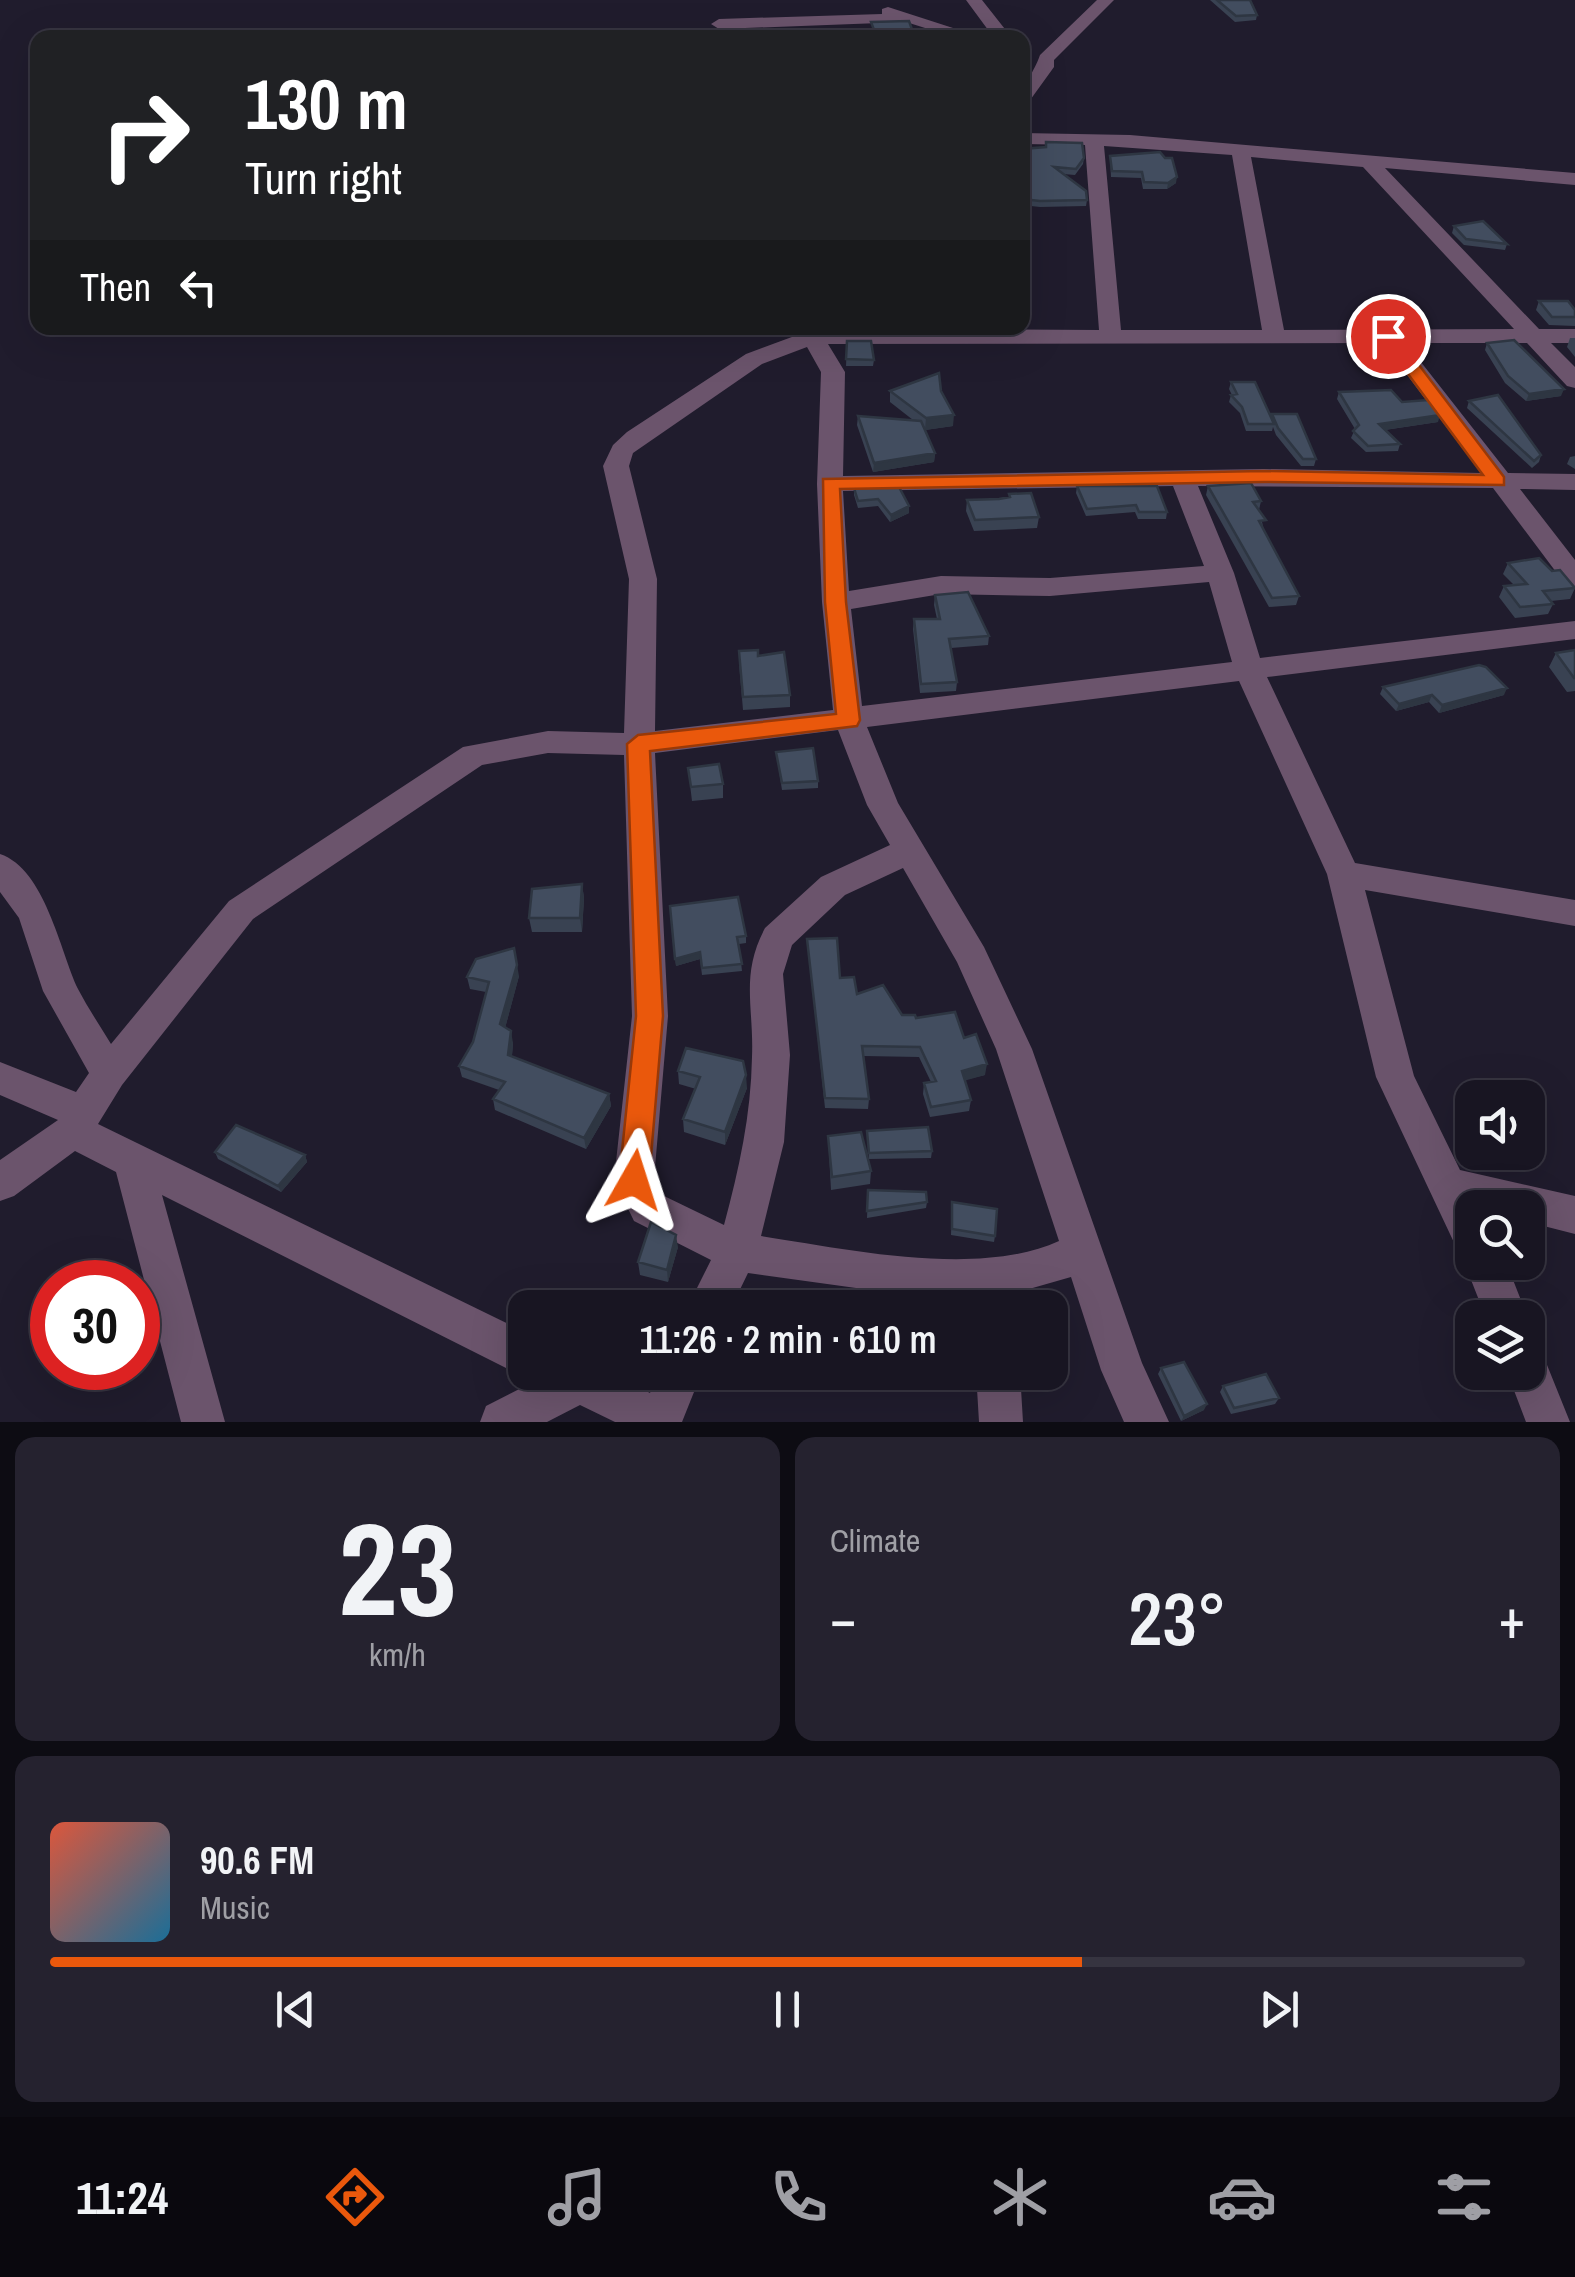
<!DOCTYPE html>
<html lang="en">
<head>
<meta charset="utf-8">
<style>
	:root { --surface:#181522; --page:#25222f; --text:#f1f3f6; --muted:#9f9fa5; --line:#363440; --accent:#ea580c }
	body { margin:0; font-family:"Archivo Narrow",sans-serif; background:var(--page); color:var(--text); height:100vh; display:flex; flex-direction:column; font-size:38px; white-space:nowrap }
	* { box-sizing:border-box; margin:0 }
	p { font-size:32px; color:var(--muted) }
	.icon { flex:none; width:55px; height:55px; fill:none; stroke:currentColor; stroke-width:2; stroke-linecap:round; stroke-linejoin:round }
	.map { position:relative; height:1422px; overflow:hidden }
	.sheet { display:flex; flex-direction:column; gap:15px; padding:15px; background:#0d0c13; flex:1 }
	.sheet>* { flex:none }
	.hud { position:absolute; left:30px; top:30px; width:1000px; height:305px; border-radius:20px; box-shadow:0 10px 40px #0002,0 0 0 2px var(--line); background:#202124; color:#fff; overflow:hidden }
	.fabs { position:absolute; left:1455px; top:1080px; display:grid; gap:20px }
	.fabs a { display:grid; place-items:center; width:90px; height:90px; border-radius:20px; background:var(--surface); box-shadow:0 10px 40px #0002,0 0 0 2px var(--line); font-size:50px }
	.speed { position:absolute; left:30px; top:1260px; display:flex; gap:20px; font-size:50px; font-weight:700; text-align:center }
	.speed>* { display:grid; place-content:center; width:130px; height:130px; border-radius:50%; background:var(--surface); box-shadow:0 10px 40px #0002,0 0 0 2px var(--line); line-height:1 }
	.speed .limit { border:15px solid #d22; background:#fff; color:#111 }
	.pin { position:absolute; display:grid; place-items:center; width:85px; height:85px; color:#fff; margin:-42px; border:5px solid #fff; border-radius:50%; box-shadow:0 2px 10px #0007 }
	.me { position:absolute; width:110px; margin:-55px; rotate:6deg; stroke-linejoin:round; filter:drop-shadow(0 0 8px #0008) }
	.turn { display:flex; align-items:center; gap:35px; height:210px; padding:0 50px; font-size:45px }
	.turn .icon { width:130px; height:130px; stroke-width:2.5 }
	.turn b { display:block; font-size:70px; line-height:85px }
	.then { display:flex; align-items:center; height:95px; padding:0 50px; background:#0003; gap:20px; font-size:38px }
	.big { font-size:75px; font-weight:600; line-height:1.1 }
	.sheet .tile { flex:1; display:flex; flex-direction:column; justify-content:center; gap:15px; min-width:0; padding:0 35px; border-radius:20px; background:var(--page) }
	.sheet .dial { align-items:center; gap:0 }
	.dial b { font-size:130px; line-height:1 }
	.song { display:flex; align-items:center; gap:30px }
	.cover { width:120px; height:120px; border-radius:15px; background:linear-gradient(135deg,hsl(10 70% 55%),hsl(200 70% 35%)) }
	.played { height:10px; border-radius:5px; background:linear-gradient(90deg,var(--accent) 70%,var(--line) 70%) }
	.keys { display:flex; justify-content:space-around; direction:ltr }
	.heat { display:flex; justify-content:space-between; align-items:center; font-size:55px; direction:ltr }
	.sheet .tiles { flex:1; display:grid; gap:15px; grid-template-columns:1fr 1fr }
	.tile:last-child { grid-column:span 2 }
	.trip { position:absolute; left:508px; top:1290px; width:560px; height:100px; border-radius:20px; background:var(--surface); box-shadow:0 10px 40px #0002,0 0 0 2px var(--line); font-weight:600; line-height:100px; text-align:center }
	.tabs { display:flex; height:160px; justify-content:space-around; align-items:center; background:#0a080e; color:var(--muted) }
	.tabs .icon { width:70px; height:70px }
	.tabs .selected { color:var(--accent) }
	.tabs b { font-size:45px; color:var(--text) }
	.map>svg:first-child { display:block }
</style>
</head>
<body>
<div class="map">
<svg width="1575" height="1422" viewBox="0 0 1575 1422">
	<rect width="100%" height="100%" fill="#201c2d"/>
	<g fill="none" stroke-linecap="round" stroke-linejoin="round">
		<path fill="#6b546c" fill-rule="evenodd" d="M966 0H982L1012 38H994Z
			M1097 0H1114L1054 60V67L1028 103 1022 104C1022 84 1034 73 1040 55Z
			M888 7 984 38H957L906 22 719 29 711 24 719 19 882 14V9Z
			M1022 133 1130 135 1575 173V185L1385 168 1539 329H1575V343H1551L1575 367V388L1567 386 1527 343H1406L1508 473 1575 474V490L1520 489 1575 560V587L1565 584 1493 488 1198 486 1234 573 1260 658 1575 621V639L1267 677 1355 863 1575 900V926L1365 890 1414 1076 1460 1170 1575 1196V1234L1528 1222V1208H1472V1262H1506L1528 1318V1320L1486 1318 1464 1262 1468 1255 1458 1251 1376 1077 1327 874 1239 681 867 727 898 803 984 947 1032 1049 1142 1363 1169 1422H1124L1101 1370 1071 1277 1015 1293 1016 1308H974V1296L885 1292 748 1273 731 1308H687L711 1260 634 1221 614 1180 632 1016 624 755 548 753 482 765 253 919 122 1085 98 1124 525 1332V1372H535L525 1377 510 1370 162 1195 225 1422H181L116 1172 75 1151 14 1196 0 1201V1160L58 1120 0 1095V1062L76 1092 89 1073 43 991 19 918 0 892V854C45 869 60 951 78 989 88 1008 100 1026 111 1044L229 901 463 747 548 731 624 733 629 579 603 466 613 445 627 432 746 354 800 334 796 328 1099 330 1085 145 1022 144ZM1104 146 1232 155 1262 330H1121ZM1251 157 1363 167 1514 329 1284 330ZM1383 343 1481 473 1264 469 843 476 845 372 828 344ZM807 347 821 372 817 484 822 602 833 710 655 731 657 579 629 466 633 453 762 364ZM1173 486 1204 566 1050 578 941 576 849 591 843 491ZM1209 582 1232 662 862 706 851 609 941 594 1050 596ZM838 730 867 805 890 845 821 877 765 928C740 975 754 1007 752 1057 751 1115 739 1169 724 1225L662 1195 654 1179 668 1016 655 753ZM903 868 957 962 996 1049 1059 1241C978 1278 847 1249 761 1236L784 1142 790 1055 783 974 792 945 845 895Z
			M1528 1348 1543 1355 1570 1422H1526L1507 1372H1528Z
			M538 1372H608L650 1393 658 1372H702L682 1422H615L580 1405 547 1422H480L486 1406 541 1378Z
			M976 1372H1020L1023 1422H979Z"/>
	</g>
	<path fill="#394252" d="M1210 0H1250L1257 15 1256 20 1235 22Z
		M1022 149 1084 158 1083 164 1075 175 1063 174 1087 200 1086 206 1040 207 1022 205Z
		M1110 156 1176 183 1167 189H1143L1141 178 1111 177Z
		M1454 226 1507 244 1505 250 1464 245 1452 233Z
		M1539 301 1575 310V326L1549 325 1536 310Z
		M1570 338H1575V357L1567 347Z
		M847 341 874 360 873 366H846Z
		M1487 343 1561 396 1526 401 1505 383 1485 350Z
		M1231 382 1271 418 1272 414 1316 459 1314 466H1301L1276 435 1273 427 1272 431H1246L1240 413 1229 402 1231 395H1232L1229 389Z
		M890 391H941L953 426 925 430 935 453 934 462 873 472 857 425 858 416 913 420 890 402Z
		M1339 392 1402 402 1438 422 1385 430 1400 444 1398 451 1366 452 1351 438 1355 429 1337 399Z
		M1469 401 1541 455 1539 462 1532 468 1467 408Z
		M1575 456V469L1567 464 1570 457Z
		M1077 486 1167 512 1166 519H1138L1135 512 1086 516 1076 493Z
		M1208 486 1261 501 1259 510 1264 530 1299 596 1296 605 1269 607 1206 495Z
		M854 488 909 513 890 522 878 506 858 508 854 495Z
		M1009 494 1039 517 1037 528 974 531 966 511 967 500 999 499 1009 497Z
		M1508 563 1552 571 1575 588 1570 599 1551 601 1553 604 1548 614 1515 618 1499 597 1504 586 1514 585 1503 574Z
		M935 595 989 636 988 645 951 648 957 682 956 691 920 693 913 629 914 619H937L934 605Z
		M1575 650V691L1567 692 1549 667 1556 653Z
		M758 656 790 695V707L743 710 739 663Z
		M1383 687 1504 695 1439 713 1429 702 1396 711 1380 694Z
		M776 752 818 781V788L782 790Z
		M688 768 723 784V798L692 801Z
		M582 884 584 898 582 932H532L529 918Z
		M670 906 746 936V943L739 944 742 971 702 975 700 959 676 966Z
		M807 939 840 978 857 994 902 1015 916 1018 964 1038 985 1075 964 1080 971 1100 969 1111 930 1117 923 1094 924 1083 931 1082 919 1057 864 1056 869 1099 868 1109 825 1108Z
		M519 976 505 1028 513 1043 512 1056 609 1094 611 1106 586 1149 495 1110 493 1099 499 1090 462 1077 459 1066 473 1042 486 992 470 989 467 977Z
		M678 1071 747 1088 725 1145 684 1132 683 1119 696 1089 679 1084Z
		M867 1131 932 1151 931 1158 869 1159Z
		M828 1136 871 1171 870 1184 831 1190Z
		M215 1152 305 1155 307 1162 281 1192 218 1159Z
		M868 1190 927 1202 926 1208 867 1218Z
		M952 1202 995 1236 994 1242 951 1235Z
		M678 1247 668 1282 640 1275 638 1262Z
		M1161 1368 1204 1410 1181 1421 1158 1374Z
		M1223 1386 1279 1398 1275 1404 1231 1414 1220 1392Z"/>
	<path fill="#2e3642" d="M1177 177 1176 183 1167 189 1168 183Z
		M1564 389 1561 396 1526 401 1529 394Z
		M954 415 953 426 925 430 926 418Z
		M1440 415 1438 422 1377 431 1379 424Z
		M935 453 934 462 873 472 874 463Z
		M909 506V513L890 522 891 515Z
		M1507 688 1504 695 1439 713 1442 705Z
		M1432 695 1429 702 1396 711 1399 704Z
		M582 884 584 898 582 932 580 918Z
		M514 948 519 976 503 1036 500 1024Z
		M700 952V959L676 966 675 959Z
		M511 1031 513 1043 511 1066 508 1055Z
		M987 1064 985 1075 960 1082 962 1071Z
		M746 1075 747 1088 725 1145V1132Z
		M609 1094 611 1106 586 1149 584 1138Z
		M305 1155 307 1162 281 1192 278 1186Z
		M676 1235 678 1247 668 1282 667 1270Z
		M1207 1404 1204 1410 1181 1421 1184 1416Z"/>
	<path fill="#424d5f" stroke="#2e3642" stroke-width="2.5" d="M1217 0H1250L1257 15 1236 16Z
		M909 21 915 38H877L871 22Z
		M810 30 816 38H793L791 31Z
		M1046 142 1082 143 1084 158 1076 169 1054 167 1086 191 1087 200 1040 201 1022 199V149L1046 147Z
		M1160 152 1165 158H1172L1177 177 1168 183 1144 182 1142 172 1112 171 1110 156Z
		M1483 221 1507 244 1466 239 1454 226Z
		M1539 301H1568L1575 310V317H1552Z
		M1514 340 1564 389 1529 394 1508 376 1487 343Z
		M847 341H871L874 360 846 359Z
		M939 373 941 391 954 415 926 418 890 391Z
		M1231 382H1255L1274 424H1248L1242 407 1231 395 1237 394Z
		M1391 390 1402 402 1428 400 1440 415 1379 424 1400 444 1368 446 1353 431 1359 425 1339 392Z
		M1498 395 1541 455 1534 461 1469 401Z
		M1272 414H1297L1316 459H1303L1278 428Z
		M858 416 921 421 935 453 874 463Z
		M1251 483 1261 501 1253 502 1266 520 1259 521 1299 596 1272 598 1208 486Z
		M1077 486H1157L1167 512H1139L1136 505 1087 509Z
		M899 487 909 506 891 515 878 499 858 501 854 488Z
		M1031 493 1039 517 975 520 967 500 999 499 1010 497 1009 494Z
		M1539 558 1552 571 1560 570 1575 588 1543 591 1553 604 1520 607 1504 586 1527 584 1508 563Z
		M968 592 989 636 949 639 957 682 921 684 914 619H940L935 595Z
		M758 650V656L784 652 790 695 743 697 739 651Z
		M1575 650V678H1574L1556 653Z
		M1479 665 1486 667 1507 688 1442 705 1432 695 1399 704 1383 687Z
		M813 748 818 781 782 783 776 752Z
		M719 764 723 784 691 787 688 768Z
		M582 884 580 918H529L532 889Z
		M738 897 746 936 737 937 742 964 702 968 700 952 675 959 670 906Z
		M837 938 840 978 854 977 857 994 883 985 902 1015H915L916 1018 955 1012 964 1038 976 1034 987 1064 962 1071 971 1100 931 1107 924 1083 936 1081 920 1047 862 1046 869 1099 825 1098 807 939Z
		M514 948 517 965 500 1024 511 1031 508 1055 609 1094 584 1138 493 1099 505 1082 459 1066 473 1042 489 982 467 977 476 959Z
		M686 1048 743 1061 746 1075 725 1132 683 1119 700 1077 678 1071Z
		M236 1125 305 1155 278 1186 215 1152Z
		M928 1127 932 1151 869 1153 867 1131Z
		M861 1132 871 1171 832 1177 828 1136Z
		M868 1190 926 1192 927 1202 867 1211Z
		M952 1202 997 1209 995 1236 952 1229Z
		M651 1222 676 1235 667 1270 638 1262Z
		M569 1295 613 1308H562Z
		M1184 1362 1207 1404 1184 1416 1161 1368Z
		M1266 1374 1279 1398 1234 1408 1223 1386Z"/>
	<path fill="#ea580c" stroke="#983908" stroke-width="2.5" d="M1382 332H1394L1504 477V485L1264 482 840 489 846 602 860 720 857 726 650 751 663 1016 649 1180 645 1190 634 1194 624 1190 619 1180 636 1016 627 744 638 735 836 714 825 602 823 479 1264 471 1483 475 1382 339Z"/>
</svg>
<div class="fabs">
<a><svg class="icon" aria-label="sound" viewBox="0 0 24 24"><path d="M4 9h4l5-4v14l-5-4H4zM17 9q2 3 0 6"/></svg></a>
<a><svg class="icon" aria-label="search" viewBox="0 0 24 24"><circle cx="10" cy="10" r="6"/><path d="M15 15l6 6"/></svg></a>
<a><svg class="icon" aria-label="layers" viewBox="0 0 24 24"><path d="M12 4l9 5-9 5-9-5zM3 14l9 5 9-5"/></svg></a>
</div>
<div class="speed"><div class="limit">30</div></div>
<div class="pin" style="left:1388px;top:336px;background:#d93025"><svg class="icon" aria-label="arrive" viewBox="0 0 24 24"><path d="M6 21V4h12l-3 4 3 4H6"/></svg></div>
<svg class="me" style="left:634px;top:1180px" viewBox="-20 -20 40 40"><path d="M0-17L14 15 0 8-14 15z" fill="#ea580c" stroke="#fff" stroke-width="4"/></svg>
<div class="trip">11:26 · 2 min · 610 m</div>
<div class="hud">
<div class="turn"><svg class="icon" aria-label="right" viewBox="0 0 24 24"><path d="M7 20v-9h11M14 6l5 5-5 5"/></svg><div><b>130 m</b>Turn right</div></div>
<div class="then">Then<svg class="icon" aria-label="left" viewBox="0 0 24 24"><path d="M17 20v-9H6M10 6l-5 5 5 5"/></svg></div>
</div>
</div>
<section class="sheet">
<div class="tiles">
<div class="tile dial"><b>23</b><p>km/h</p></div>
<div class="tile"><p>Climate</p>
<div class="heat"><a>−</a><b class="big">23°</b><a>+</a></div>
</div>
<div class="tile">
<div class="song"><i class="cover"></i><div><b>90.6 FM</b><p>Music</p></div></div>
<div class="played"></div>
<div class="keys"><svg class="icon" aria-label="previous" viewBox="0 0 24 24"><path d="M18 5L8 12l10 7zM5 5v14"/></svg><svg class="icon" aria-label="pause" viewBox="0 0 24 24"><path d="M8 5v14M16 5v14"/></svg><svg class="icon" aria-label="next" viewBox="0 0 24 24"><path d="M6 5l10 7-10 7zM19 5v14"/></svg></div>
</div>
</div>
</section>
<nav class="tabs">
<b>11:24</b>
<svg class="icon selected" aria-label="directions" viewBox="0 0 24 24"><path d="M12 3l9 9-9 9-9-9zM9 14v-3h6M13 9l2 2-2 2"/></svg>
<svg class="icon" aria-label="music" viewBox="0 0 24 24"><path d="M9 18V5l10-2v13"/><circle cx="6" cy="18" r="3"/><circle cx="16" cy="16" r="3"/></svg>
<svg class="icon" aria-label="phone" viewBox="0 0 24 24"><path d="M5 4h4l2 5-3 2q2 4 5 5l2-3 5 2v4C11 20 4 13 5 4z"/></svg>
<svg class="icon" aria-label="climate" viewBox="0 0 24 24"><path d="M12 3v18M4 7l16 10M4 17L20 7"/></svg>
<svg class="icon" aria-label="car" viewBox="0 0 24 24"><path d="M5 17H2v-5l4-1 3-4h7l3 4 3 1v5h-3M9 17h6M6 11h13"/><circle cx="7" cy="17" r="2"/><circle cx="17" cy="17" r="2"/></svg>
<svg class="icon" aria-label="filters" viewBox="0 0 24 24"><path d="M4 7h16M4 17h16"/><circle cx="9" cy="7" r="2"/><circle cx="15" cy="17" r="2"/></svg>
</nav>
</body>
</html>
